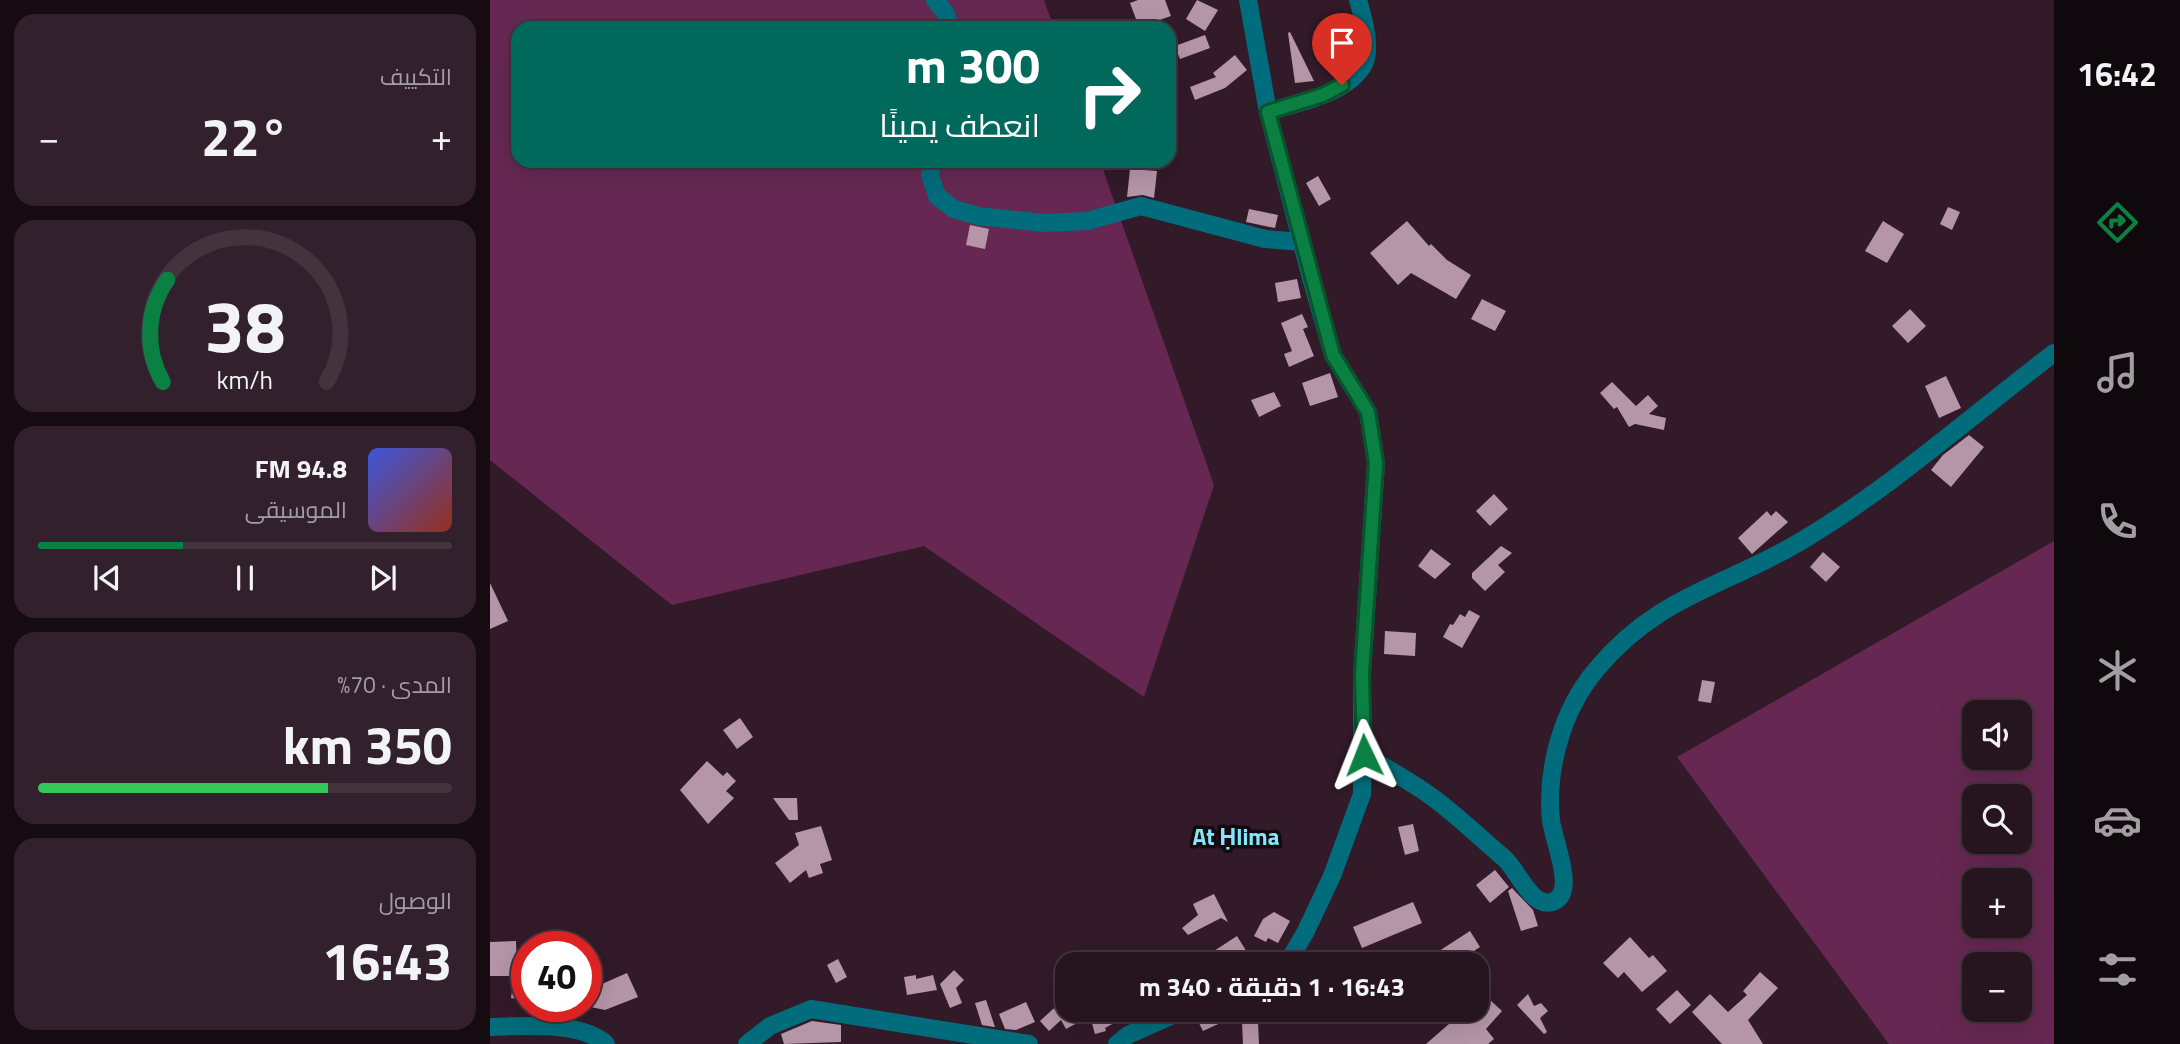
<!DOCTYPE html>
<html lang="ar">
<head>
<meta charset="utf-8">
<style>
	:root { --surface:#26141f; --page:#32212c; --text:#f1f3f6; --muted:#a49ea4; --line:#42333d; --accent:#0b8043 }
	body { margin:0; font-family:"Titillium Web",Cairo,sans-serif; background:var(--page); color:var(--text); direction:rtl; height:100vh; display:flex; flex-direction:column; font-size:26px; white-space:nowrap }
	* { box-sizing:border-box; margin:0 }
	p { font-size:23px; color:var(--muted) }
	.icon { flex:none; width:38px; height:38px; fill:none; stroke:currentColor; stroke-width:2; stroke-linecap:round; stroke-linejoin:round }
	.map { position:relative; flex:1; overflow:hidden; direction:ltr }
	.side { display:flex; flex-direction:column; gap:14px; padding:14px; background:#150b11; width:490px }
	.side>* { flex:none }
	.top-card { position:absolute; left:21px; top:21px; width:665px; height:147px; border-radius:21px; box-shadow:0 7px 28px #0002,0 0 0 2px var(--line); direction:rtl; background:#00695c; color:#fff; overflow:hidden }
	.tools { position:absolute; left:1472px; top:700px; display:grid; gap:14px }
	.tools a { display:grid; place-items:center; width:70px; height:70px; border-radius:14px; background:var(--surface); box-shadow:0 7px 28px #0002,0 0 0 2px var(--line); font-size:35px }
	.speed { position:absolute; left:21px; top:931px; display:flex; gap:14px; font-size:35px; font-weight:700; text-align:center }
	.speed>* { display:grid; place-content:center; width:91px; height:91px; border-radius:50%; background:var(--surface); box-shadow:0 7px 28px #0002,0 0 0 2px var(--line); line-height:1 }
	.speed .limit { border:10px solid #d22; background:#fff; color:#111 }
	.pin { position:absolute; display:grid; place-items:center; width:60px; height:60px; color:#fff; margin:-72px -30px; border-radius:50% 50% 50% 0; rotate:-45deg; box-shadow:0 0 7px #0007 }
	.pin .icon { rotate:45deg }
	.me { position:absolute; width:77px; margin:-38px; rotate:358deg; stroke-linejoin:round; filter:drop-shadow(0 0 5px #0008) }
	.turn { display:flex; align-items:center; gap:24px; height:147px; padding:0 21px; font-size:32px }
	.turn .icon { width:91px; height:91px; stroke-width:2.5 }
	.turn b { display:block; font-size:49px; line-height:60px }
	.big { font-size:52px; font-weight:700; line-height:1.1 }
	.side .card { flex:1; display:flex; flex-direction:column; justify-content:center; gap:10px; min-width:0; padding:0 24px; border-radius:21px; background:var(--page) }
	.side .dial { align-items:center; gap:0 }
	.dial svg { height:182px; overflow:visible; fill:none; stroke:var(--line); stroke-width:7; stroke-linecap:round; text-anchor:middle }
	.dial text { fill:var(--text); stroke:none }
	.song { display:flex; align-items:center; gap:21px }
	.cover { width:84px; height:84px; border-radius:10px; background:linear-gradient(135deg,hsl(230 70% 55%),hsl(10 70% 35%)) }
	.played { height:7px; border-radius:4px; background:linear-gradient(90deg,var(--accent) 35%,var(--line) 35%) }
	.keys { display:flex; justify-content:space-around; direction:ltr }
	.heat { display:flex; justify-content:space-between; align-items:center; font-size:38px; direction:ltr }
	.charge { height:10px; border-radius:5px; background:linear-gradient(90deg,#34c759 70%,var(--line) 0) }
	.trip { position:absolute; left:565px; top:952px; width:434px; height:70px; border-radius:21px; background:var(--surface); box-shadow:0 7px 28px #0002,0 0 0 2px var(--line); font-weight:700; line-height:70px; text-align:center; direction:rtl }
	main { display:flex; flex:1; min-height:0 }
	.tabs { display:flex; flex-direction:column; width:126px; justify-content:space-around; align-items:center; background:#0f080c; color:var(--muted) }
	.tabs .icon { width:49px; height:49px }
	.tabs .on { color:var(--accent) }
	.tabs b { font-size:32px; color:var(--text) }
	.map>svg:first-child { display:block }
</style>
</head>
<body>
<main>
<nav class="tabs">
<b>16:42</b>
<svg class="icon on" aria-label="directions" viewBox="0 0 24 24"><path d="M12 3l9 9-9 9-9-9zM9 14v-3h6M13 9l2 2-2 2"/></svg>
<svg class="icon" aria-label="music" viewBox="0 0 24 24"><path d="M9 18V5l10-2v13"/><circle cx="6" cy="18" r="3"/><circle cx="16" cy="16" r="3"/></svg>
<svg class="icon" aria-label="phone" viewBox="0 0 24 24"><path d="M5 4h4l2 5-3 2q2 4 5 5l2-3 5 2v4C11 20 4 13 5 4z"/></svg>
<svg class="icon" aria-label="climate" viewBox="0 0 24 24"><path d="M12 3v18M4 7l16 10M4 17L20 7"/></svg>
<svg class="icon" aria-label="car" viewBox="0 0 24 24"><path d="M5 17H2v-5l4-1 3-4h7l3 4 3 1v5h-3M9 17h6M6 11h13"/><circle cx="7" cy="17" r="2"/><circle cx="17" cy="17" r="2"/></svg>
<svg class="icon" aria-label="filters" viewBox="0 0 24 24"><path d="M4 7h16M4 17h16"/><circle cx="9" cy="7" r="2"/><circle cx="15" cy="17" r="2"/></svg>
</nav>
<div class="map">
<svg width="1564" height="1044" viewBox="0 0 1564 1044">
	<rect width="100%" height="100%" fill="#321a29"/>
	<path fill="#662852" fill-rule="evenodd" d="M0 0H554L564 28H28V161H610L724 485 654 697 434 546 182 605 0 460Z
		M1564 541V1044H1399L1187 757ZM1484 712H1530V758H1484ZM1484 796H1530V842H1484ZM1484 880H1530V926H1484ZM1484 964H1530V1010H1484Z"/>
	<path fill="#b596a9" d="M648 0H675L681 16 649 27 640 3Z
		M707 0 728 10 715 31 696 19Z
		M800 32 824 81 805 83 798 33Z
		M715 35 720 48 690 59 685 46Z
		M745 55 757 70 735 88 705 100 700 87 726 77 723 73Z
		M640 169 667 171 664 198 653 195 637 197Z
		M828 176 841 199 829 206 816 183Z
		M1458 207 1470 212 1462 230 1450 224Z
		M759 209 788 215 785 228 756 222Z
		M917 221 939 246 941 244 957 260 981 275 966 299 921 273 908 285 880 253Z
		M1393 221 1414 234 1397 263 1375 251Z
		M480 225 499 229 495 249 476 245Z
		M807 279 811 298 788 302 785 283Z
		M992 299 1016 311 1005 331 981 319Z
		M1420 309 1436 326 1418 343 1402 326Z
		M812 314 818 327 813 329 824 356 799 367 794 354 802 351 791 323Z
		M840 373 848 397 820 406 812 383Z
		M1456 376 1471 408 1449 418 1435 386Z
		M1122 382 1146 406 1158 395 1168 406 1159 414 1176 418 1174 430 1145 424 1139 427 1127 407 1124 409 1110 393Z
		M784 392 791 406 769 417 761 400Z
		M1479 435 1494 447 1461 487 1441 470 1453 455Z
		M1004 494 1018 509 1000 526 986 511Z
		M1277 511 1281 516 1286 511 1298 522 1262 554 1248 538Z
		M1011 546 1022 553 1008 565 1015 572 995 591 982 578V573Z
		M941 549 961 564 945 579 928 566Z
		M1333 552 1350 567 1336 582 1320 567Z
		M0 583 18 621 0 629Z
		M979 610 990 616 972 648 953 637 960 624 963 625 970 614 975 617Z
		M895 631 926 633 925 656 894 654Z
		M1212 680 1225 682 1221 703 1208 701Z
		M250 718 263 737 247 749 233 730Z
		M217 761 233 776 237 772 246 781 236 791 244 798 218 824 190 790Z
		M283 798H307L308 820H299Z
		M923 824 929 851 915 855 908 827Z
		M331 826 342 860 330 864 333 873 319 878 316 870 300 883 285 863 309 845 305 833Z
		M1005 870 1019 887 1000 903 986 885Z
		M1022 888 1043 910 1048 926 1031 931 1018 891Z
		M724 894 738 922 731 918 698 935 692 928 708 915 703 904Z
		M923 902 932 923 872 948 863 927Z
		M784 912 800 921 788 943 778 938 776 942 764 936 773 919Z
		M980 931 990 947 964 964H929Z
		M747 936 760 957 748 964H704Z
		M1140 937 1159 958 1163 955 1177 971 1152 992 1134 972 1128 978 1113 963Z
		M26 941 27 971 37 973V1001L21 998 24 976H0V942Z
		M682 951 685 964H649L648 961Z
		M96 959 110 961 105 987 137 973 148 997 115 1010 96 1006Z
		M348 959 357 977 346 983 337 965Z
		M464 970 474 980 466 988 472 1003 460 1008 450 984Z
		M1270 972 1288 988 1258 1020 1273 1044H1232L1202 1012 1220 994 1238 1012 1257 995 1253 991Z
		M426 975V979L443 975 447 990 417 995 414 977Z
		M987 988 1012 1011 996 1029 1004 1039 998 1044H936L975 1010H987Z
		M1187 990 1201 1005 1180 1024 1166 1009Z
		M1038 994 1044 1006 1051 1003 1058 1011 1050 1018 1057 1032 1054 1034 1027 1005Z
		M496 1000 505 1027H504L492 1025 485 1003Z
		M536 1002 545 1022 526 1030 515 1029 509 1014Z
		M578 1002V1010H583L589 1022 576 1029 571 1020 559 1031 550 1021 563 1009Z
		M622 1010H648L615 1028 616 1031 605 1034 600 1016Z
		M716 1010H732L737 1020 713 1031 705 1015Z
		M322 1021 351 1025V1042L294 1044 291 1034Z
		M752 1022H768L769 1044H753Z"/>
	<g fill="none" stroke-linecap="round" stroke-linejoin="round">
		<path stroke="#006c7c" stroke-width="18" d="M445 0 456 14 459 28
			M778 112C808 102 857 95 874 64 882 48 873 17 868 0
			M442 161 440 175 447 196 464 209 488 216 554 223 597 221 651 206 775 239 812 242
			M874 755C896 768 920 781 942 797 967 815 990 838 1014 858 1028 870 1041 908 1062 902 1088 895 1063 840 1061 820 1056 769 1072 711 1105 671 1167 595 1235 587 1313 540 1403 486 1481 416 1564 353
			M0 1027C32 1026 91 1021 116 1044
			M257 1044 280 1026 321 1009 539 1044"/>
		<path stroke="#006c7c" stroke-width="18" d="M758 0 778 112 821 278 843 355 878 412 886 463 872 674V794L842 876 815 933 802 955 790 964
			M627 1044 638 1035 694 1010"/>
	</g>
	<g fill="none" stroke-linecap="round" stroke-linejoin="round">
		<defs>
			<path id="route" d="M852 85 833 95 778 112 843 355 878 412 886 463 872 674 874 755"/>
		</defs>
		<use href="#route" stroke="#07532c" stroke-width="18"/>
		<use href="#route" stroke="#0b8043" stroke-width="12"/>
	</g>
	<g text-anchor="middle" stroke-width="7" stroke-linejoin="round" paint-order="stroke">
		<g font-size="23" font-weight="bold" fill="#80e7fc" stroke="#13090f">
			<text x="746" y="845">At Ḥlima</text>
		</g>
	</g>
</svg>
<div class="tools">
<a><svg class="icon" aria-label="sound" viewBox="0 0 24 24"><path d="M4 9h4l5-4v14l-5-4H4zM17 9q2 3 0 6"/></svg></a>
<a><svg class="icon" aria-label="search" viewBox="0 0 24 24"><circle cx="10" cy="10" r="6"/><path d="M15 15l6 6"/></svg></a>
<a>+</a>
<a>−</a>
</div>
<div class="speed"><div class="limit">40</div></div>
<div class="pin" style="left:852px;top:85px;background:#d93025"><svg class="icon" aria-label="arrive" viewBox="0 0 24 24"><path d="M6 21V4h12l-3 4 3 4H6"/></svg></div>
<svg class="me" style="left:874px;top:755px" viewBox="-20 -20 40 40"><path d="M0-17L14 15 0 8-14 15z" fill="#0b8043" stroke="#fff" stroke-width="4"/></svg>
<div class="trip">16:43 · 1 دقيقة · 340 m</div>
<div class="top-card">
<div class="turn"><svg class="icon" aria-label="right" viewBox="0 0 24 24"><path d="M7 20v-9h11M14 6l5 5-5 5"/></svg><div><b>300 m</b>انعطف يمينًا</div></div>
</div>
</div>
<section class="side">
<div class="card"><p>التكييف</p>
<div class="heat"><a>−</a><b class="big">22°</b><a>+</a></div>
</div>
<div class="card dial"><svg viewBox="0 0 100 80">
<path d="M14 69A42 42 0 1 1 86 69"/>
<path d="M14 69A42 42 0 0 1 16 24" stroke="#0b8043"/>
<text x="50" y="56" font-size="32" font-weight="700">38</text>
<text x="50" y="72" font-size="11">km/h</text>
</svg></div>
<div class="card">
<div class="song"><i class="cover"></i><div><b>94.8 FM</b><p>الموسيقى</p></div></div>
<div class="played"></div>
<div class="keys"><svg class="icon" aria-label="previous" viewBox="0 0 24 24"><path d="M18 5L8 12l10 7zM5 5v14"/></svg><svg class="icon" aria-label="pause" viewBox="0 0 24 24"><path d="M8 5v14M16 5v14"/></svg><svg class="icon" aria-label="next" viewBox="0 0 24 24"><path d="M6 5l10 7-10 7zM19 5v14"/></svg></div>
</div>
<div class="card"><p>المدى · 70%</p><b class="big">350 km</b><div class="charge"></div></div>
<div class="card"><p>الوصول</p><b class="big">16:43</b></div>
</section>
</main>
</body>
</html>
